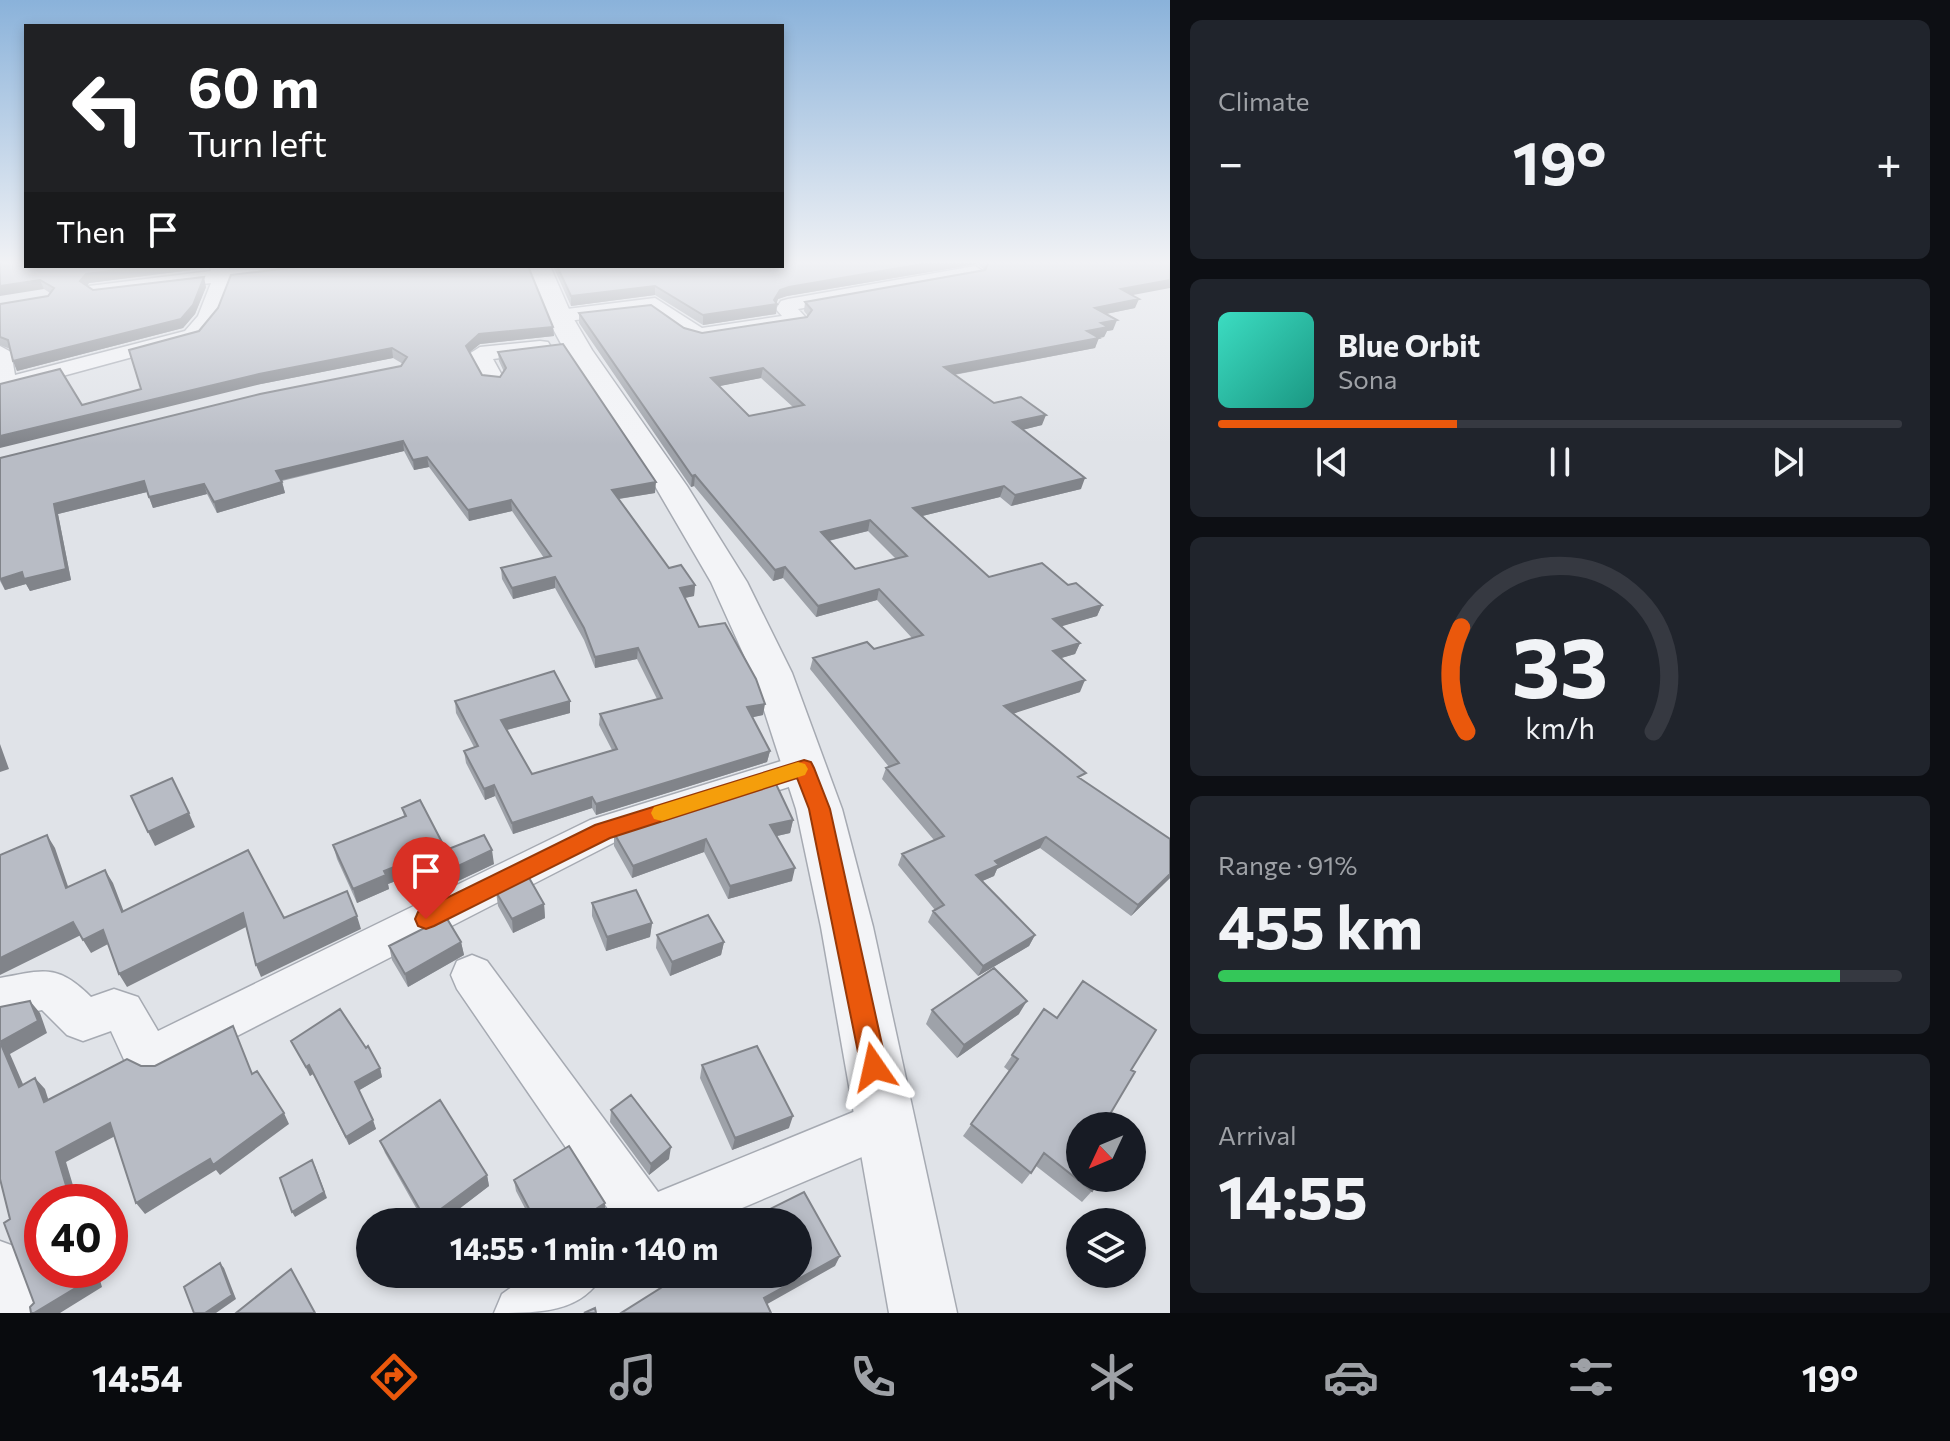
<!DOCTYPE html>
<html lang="en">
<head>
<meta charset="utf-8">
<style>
	:root { --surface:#171b24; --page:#20242c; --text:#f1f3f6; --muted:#9ea1a6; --line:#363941; --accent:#ea580c }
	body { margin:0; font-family:Commissioner,sans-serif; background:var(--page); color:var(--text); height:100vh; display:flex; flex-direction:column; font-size:30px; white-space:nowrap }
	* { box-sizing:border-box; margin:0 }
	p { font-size:26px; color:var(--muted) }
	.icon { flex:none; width:44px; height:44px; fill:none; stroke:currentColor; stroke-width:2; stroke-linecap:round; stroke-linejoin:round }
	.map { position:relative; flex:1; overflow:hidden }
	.side { display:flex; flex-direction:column; gap:20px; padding:20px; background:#0d0f14; width:780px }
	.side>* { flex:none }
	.guide { position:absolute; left:24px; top:24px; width:760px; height:244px; border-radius:0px; box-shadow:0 4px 12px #0003; background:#202124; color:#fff; overflow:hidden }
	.needle { width:52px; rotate:226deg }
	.tools { position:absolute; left:1066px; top:1112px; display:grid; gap:16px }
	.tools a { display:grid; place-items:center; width:80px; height:80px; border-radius:50%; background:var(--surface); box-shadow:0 4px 12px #0003; font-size:40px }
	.speed { position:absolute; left:24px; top:1184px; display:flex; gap:16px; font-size:40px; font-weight:700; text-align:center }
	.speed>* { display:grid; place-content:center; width:104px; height:104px; border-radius:50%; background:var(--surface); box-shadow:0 4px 12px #0003; line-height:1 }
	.speed .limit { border:12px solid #d22; background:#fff; color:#111 }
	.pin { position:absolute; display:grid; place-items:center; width:68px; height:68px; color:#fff; margin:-82px -34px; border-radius:50% 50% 50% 0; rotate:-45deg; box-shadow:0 0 8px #0007 }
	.pin .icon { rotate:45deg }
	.me { position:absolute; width:88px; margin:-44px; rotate:349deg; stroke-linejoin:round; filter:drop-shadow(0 0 6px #0008) }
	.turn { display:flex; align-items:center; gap:28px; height:168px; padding:0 32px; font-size:36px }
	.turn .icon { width:104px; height:104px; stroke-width:2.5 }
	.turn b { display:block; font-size:56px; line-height:68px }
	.then { display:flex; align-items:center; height:76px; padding:0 32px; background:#0003; gap:16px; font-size:30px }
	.big { font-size:60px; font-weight:700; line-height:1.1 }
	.side .card { flex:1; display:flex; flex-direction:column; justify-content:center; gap:12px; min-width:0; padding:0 28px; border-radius:12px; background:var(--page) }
	.side .dial { align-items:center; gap:0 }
	.dial svg { height:208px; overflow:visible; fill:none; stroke:var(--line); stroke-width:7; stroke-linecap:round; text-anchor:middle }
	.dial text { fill:var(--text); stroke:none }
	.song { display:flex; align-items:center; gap:24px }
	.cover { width:96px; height:96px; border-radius:12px; background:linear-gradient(135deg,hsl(170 70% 55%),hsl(170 70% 35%)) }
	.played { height:8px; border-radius:4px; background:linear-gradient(90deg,var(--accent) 35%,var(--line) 35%) }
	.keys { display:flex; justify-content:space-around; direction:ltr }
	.heat { display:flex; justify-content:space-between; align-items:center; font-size:44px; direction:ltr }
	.charge { height:12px; border-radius:6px; background:linear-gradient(90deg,#34c759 91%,var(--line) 0) }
	.trip { position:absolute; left:356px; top:1208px; width:456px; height:80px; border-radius:40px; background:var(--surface); box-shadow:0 4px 12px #0003; font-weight:700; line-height:80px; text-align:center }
	.dock { display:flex; height:128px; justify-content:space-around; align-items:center; background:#090b0e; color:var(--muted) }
	.dock .icon { width:56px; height:56px }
	.dock .selected { color:var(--accent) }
	.dock b { font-size:36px; color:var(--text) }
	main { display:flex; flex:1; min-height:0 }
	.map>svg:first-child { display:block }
</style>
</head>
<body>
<main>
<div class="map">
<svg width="1170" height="1313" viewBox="0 0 1170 1313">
	<rect width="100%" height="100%" fill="#e0e3e8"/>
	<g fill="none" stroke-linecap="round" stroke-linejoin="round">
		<defs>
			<path id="minor" d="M210 266H228L229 269 318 266 309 272 231 281 218 316 199 339 0 393V346L11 352 15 375 185 331 198 316 211 283 96 296 86 290 89 286 211 271Z
				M975 266 984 272 982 276 798 309 808 320 805 324 701 340 685 335 651 311 559 322 549 316 559 310 655 298 702 328 782 316 776 309 781 301 788 299Z
				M540 341 548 342 551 347 548 352 493 359 504 379 501 384H485L469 354 480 347Z
				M804 754 817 758 822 768 817 778 615 842 161 1075H150L126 1064 111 1031 83 1041 67 1035 42 1010 0 1018V978C43 970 57 963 91 997L114 989 138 997 158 1031 590 820Z
				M472 955 487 961 658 1192 885 1099 902 1106 909 1123 902 1140 709 1222H617L457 989 451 975 457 961Z
				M0 1241 19 1248 43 1313H0Z
				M530 1274H603C582 1313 539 1313 494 1313L502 1294Z"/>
			<path id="tertiary" d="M526 266H550L572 316 592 350 687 486 747 582 792 673 842 809 873 927 957 1313H889L821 927 796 809 752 673 711 582 655 486 565 351 546 316Z"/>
		</defs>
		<use href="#minor" stroke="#a6aab2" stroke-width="3"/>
		<use href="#tertiary" stroke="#a6aab2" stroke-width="3"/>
		<use href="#minor" fill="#f3f4f7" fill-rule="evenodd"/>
		<use href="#tertiary" fill="#f3f4f7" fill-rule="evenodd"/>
	</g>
	<path fill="#9ea2a9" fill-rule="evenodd" d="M782 261H1166L1133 295 1135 308 1106 314 1113 330 1107 331 1104 337 1098 338 1095 348 954 375 994 403 1042 425 1022 430 1081 489 1011 506 1000 497 922 516 989 577 1068 585 1102 605 1097 616 1061 626 1080 643 1075 654 1061 658 1080 692 1013 713 1082 780 1170 878 1131 916 1040 848 997 869 994 876 982 881 1035 935 1029 946 978 976 928 922 933 911 935 910 898 865 902 854 934 840 882 779 886 768 889 767 810 669 813 658 874 649 912 638 877 600 816 617 783 578 773 581 694 486 691 487 579 323V313L684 328 702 333 807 317 808 316 804 311 805 302 985 270 977 264 787 296 778 299 776 303 777 304 776 314 703 325 655 295 571 306 553 266H782ZM761 378 793 407 749 416 719 386ZM868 531 896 559 855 569 829 541Z
		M26 266H209L207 268 89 283 87 286 93 290 206 287 195 314 183 328 17 371 10 349 0 345V304L48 296 50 293 44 289Z
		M553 327 554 336 480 344 469 353 482 375 500 377 504 372 499 361 498 352 655 493 619 499 669 568 695 585 694 596 685 598 699 627 763 715 752 717 770 751 767 762 596 815 592 808 513 834 495 796 485 800 466 763 464 751 474 747 456 713 455 701 570 713 507 730 532 774 612 750 599 725 600 714 657 699 637 659 595 668 584 640 555 588 513 599 502 579 501 568 544 558 512 511 469 521 429 467 414 470 404 451 282 481 285 493 217 513 207 494 153 508 147 492 58 514 71 580 30 591 26 584 5 590 0 581V458L401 366 403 364 393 358 261 384 82 405 141 389 129 350Z
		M402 808 446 850 494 864 437 891 427 869 388 884 389 889 357 903 337 859 333 845 404 816Z
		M793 820 790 833 777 836 792 881 728 899 704 852 632 878 614 846V833Z
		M496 892 544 904 545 918 513 933 498 906Z
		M592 903 652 923 650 937 606 951 592 916Z
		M657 935 724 942 721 955 670 976 656 948Z
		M461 942 464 955 408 987 392 960 389 946Z
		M1044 1009 1080 1126 1092 1191 1082 1202 1036 1166 1022 1184 963 1136 1009 1071 1004 1067Z
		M932 1010 1019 1014 957 1058 926 1024Z
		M291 1041 366 1048 380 1068 382 1077 359 1090 376 1129 349 1145 313 1074 310 1076Z
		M702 1065 789 1128 732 1150 700 1078Z
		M611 1110 669 1159 649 1175 610 1122Z
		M380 1141 487 1175 489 1186 442 1222H424L385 1153Z
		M514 1180 605 1203V1214L593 1222H532L516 1191Z"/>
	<path fill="#81848a" d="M940 261H977V264L787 296 778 299 776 305 777 304 776 314 703 325V315L774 300 780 290 789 287Z
		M151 266H209L207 268 89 283 83 291 80 281 86 274Z
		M204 277 206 287 195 314 183 328 17 371 13 361Z
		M40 280 44 289 0 296V286Z
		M1170 280V288L1117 298 1121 289Z
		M655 286V295L571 306V296Z
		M1139 299 1135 308 1091 317 1095 308Z
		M1117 320 1113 330 1107 331 1104 337 1084 341 1099 338 1095 348 941 377 944 367 1101 323Z
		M553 327 554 336 480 344 466 355V346L479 334Z
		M392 348 393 358 261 384 0 448V436L259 374Z
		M763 368 761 378 710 388 711 378Z
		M1046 415 1042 425 1010 433 1013 422Z
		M403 441 404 451 278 481 276 471Z
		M427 457 429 467 414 470 413 460Z
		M695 475 694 486 691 487 692 476Z
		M1085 478 1081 489 1011 506 1015 495Z
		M144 481 147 492 58 514 71 580 30 591 26 584 5 590 0 579 54 504Z
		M282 482 285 493 217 513 214 502Z
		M656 482 655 493 611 500 612 490Z
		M204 484 207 494 153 508 149 497Z
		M1004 486 1000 497 910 519 913 508Z
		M511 500 512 511 469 521 468 510Z
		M870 520 868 531 819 543 821 532Z
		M785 567 783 578 773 581 775 570Z
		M555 577V588L513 599 512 588Z
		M695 585 694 596 679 599 680 588Z
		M879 589 877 600 816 617 818 606Z
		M1102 605 1097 616 1049 630 1053 619Z
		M1080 643 1075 654 1048 662 1053 651Z
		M638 648 637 659 595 668V657Z
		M1085 680 1080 692 1000 718 1004 706Z
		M570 701V713L502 731 501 720Z
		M765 704 763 715 745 719 747 707Z
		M0 744 9 769 0 772Z
		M770 751 767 762 596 815V804Z
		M494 785 495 796 485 800 484 789Z
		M592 797V808L513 834 512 823Z
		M189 813 195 827 155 846 148 832Z
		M793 820 790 833 768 838 770 825Z
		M47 835 55 848 73 901 66 888Z
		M1046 837 1040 848 997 869 994 876 971 886 976 875 995 861Z
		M706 839 704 852 632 878 633 866Z
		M492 850 494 864 437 891 435 877Z
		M424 855 427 869 388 884 389 889 357 903 353 889 384 871Z
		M795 868 792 881 728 899 730 886Z
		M105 870 113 883 129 925 122 912Z
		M1170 874V878L1131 916 1138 905Z
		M544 904 545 918 513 933 512 919Z
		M243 913 248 926 127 987 119 974Z
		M357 916 361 929 261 977 256 965Z
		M73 922 81 935 0 975V958Z
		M652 923 650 937 606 951 607 937Z
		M103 930 110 943 91 953 83 940Z
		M1035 935 1029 946 978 976 983 966Z
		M461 942 464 955 408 987 405 974Z
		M724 942 721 955 670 976 672 962Z
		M30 1001 40 1013 47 1033 10 1054 29 1098 19 1087 0 1042Z
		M1027 1001 1019 1014 957 1058 964 1045Z
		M309 1065 313 1074 310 1076 306 1067Z
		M380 1068 382 1077 358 1091 355 1082Z
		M35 1078 45 1089 53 1114 44 1102Z
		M284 1113 289 1124 220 1175 216 1170 145 1214 136 1203Z
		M793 1116 789 1128 732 1150 735 1138Z
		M373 1120 376 1129 349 1145 346 1137Z
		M110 1123 119 1134 66 1162 78 1202H71L56 1152Z
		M671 1147 669 1159 649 1175 651 1164Z
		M315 1166 327 1198 295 1217 292 1212Z
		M487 1175 489 1186 442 1222H426V1220Z
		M605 1203V1214L593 1222H576Z
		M840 1256 835 1266 760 1308 764 1298Z
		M220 1263 224 1268 236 1299 216 1313H205Z
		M90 1270H97L102 1287 60 1313H34Z"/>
	<path fill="#b8bcc5" stroke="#81848a" stroke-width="2" fill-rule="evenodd" d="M0 261H26V266H151L86 274 80 281 93 290 204 277 193 305 181 319 13 361 8 340 0 337V304L48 296 54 288 40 280 0 286Z
		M782 261H940L789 287 780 290 774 300 777 304 703 315 655 286 571 296 557 266H782Z
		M988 261H1166L1170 263V280L1121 289 1139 299 1095 308 1117 320 1101 323 1108 327 1087 331 1099 338 944 367 994 403 1021 397 1046 415 1013 422 1085 478 1015 495 1004 486 913 508 989 577 1042 563 1068 585 1076 583 1102 605 1053 619 1080 643 1053 651 1085 680 1004 706 1086 773 1078 777 1170 839V874L1138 905 1046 837 995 861 999 865 976 875 1035 935 983 966 933 911 944 905 902 854 944 836 886 768 899 763 813 658 867 642 874 649 923 635 879 589 818 606 785 567 775 570 695 475 692 476 579 313 651 305 684 328 702 333 807 317 812 310 805 302 985 270 989 262ZM763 368 804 405 749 416 711 378ZM870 520 907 556 855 569 821 532Z
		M307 266H528L553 327 479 334 466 346 482 375 500 377 506 368 498 352 563 344 656 482 612 490 669 568 681 565 695 585 680 588 699 627 725 623 756 679 765 704 747 707 770 751 596 804 592 797 512 823 494 785 484 789 464 751 478 746 455 701 554 671 570 701 501 720 532 774 617 749 600 714 662 698 638 648 595 657 584 628 555 577 512 588 501 568 551 556 511 500 468 510 427 457 413 460 403 441 276 471 282 482 214 502 204 484 149 497 144 481 54 504 66 569 24 579 22 572 0 579V458L260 394 401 366 407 357 392 348 259 374 0 436V384L60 369 82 405 141 389 129 350 199 331 218 308 231 275Z
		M172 778 189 813 148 832 131 796Z
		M775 782 793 820 770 825 795 868 730 886 706 839 633 866 614 833Z
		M420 800 446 850 484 835 492 850 435 877 424 855 384 871 386 875 353 889 333 845 406 816 402 808Z
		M47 835 66 888 105 870 122 912 248 850 284 918 347 891 357 916 256 965 243 913 119 974 103 930 83 940 73 922 0 958V855Z
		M528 876 544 904 512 919 496 892Z
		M636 890 652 923 607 937 592 903Z
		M708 915 724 942 672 962 657 935Z
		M446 917 461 942 405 974 389 946Z
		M994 968 1027 1001 964 1045 932 1010Z
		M1083 981 1156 1030 1131 1070 1135 1072 1103 1126H1080V1178H1100L1092 1191 1044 1153 1031 1173 971 1124 1018 1059 1012 1055 1044 1009 1057 1018Z
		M30 1001 38 1021 0 1042V1007Z
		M340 1009 366 1048 368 1046 380 1068 355 1082 373 1120 346 1137 309 1065 306 1067 291 1041Z
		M233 1026 252 1074 257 1071 284 1113 213 1165 210 1159 136 1203 110 1123 56 1152 71 1202H42V1270H90L92 1278 34 1313H31L30 1307 34 1303 4 1223 10 1219 0 1179V1042L19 1087 35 1078 44 1102 127 1059 141 1066H155Z
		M757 1046 793 1116 735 1138 702 1065Z
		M631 1095 671 1147 651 1164 611 1110Z
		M440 1100 487 1175 426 1220 380 1141Z
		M569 1146 605 1203 576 1222H536L514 1180Z
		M312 1160 324 1192 292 1212 280 1178Z
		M804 1192 840 1256 764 1298 771 1313H621L683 1274H798V1222H744Z
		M220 1263 232 1295 205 1313H194L184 1287Z
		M291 1269 315 1313H236Z
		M595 1308 596 1313H584Z"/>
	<linearGradient id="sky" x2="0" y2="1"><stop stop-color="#8ab2da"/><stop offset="0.59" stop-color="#f1f2f5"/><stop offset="1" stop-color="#f1f2f5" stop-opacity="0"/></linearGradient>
	<rect width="1170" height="445" fill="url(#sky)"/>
	<path fill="#ea580c" stroke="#983908" stroke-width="2" d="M804 760 811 762 814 768 830 809 887 1067 883 1076 874 1080 865 1076 861 1067 809 809 797 778 610 838 434 926 426 929 418 926 415 919 418 912 595 825Z"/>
	<path fill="#f59e0b" d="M798 762 805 764 808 769 805 775 662 821 654 819 651 813 654 807Z"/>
</svg>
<div class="tools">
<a><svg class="needle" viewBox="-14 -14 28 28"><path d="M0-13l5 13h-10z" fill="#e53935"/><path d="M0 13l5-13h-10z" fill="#9ea1a6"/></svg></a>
<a><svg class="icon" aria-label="layers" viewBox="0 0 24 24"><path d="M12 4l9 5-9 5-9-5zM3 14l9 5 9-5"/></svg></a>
</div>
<div class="speed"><div class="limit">40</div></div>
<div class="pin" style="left:426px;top:919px;background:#d93025"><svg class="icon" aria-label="arrive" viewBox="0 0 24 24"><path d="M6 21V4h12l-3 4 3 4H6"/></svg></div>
<svg class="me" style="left:874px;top:1067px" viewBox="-20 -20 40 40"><path d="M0-17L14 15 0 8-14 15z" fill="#ea580c" stroke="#fff" stroke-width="4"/></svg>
<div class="trip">14:55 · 1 min · 140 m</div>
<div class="guide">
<div class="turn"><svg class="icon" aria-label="left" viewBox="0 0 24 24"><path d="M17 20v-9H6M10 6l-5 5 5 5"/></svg><div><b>60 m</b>Turn left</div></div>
<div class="then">Then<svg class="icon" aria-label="arrive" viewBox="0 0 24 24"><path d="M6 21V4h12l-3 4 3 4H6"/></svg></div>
</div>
</div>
<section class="side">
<div class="card"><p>Climate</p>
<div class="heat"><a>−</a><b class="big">19°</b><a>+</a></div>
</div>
<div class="card">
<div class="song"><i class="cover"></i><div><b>Blue Orbit</b><p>Sona</p></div></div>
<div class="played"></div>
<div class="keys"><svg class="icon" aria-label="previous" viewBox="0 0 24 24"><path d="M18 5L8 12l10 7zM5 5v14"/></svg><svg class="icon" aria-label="pause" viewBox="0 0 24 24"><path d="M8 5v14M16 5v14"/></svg><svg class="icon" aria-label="next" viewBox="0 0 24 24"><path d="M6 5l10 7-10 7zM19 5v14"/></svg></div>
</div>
<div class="card dial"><svg viewBox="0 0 100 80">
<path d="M14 69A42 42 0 1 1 86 69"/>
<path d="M14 69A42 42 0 0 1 12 29" stroke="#ea580c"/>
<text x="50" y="56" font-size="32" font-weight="700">33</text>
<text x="50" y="72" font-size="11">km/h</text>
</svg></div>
<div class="card"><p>Range · 91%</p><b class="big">455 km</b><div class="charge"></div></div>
<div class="card"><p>Arrival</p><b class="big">14:55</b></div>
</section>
</main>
<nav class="dock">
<b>14:54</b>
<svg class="icon selected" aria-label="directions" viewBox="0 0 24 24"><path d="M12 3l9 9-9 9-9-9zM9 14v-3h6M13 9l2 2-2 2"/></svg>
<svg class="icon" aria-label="music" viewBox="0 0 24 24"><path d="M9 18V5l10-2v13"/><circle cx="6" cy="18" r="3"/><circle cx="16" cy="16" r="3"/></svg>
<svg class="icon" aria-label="phone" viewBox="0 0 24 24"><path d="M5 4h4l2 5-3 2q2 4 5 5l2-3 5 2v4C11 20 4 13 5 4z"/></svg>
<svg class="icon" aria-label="climate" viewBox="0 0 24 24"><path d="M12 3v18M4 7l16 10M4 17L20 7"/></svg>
<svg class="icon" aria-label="car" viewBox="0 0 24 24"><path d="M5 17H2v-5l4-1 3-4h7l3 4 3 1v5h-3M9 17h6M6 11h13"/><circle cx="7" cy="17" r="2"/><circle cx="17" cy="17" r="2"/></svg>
<svg class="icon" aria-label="filters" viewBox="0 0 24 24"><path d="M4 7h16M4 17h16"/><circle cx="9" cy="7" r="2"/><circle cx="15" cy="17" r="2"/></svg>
<b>19°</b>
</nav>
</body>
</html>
